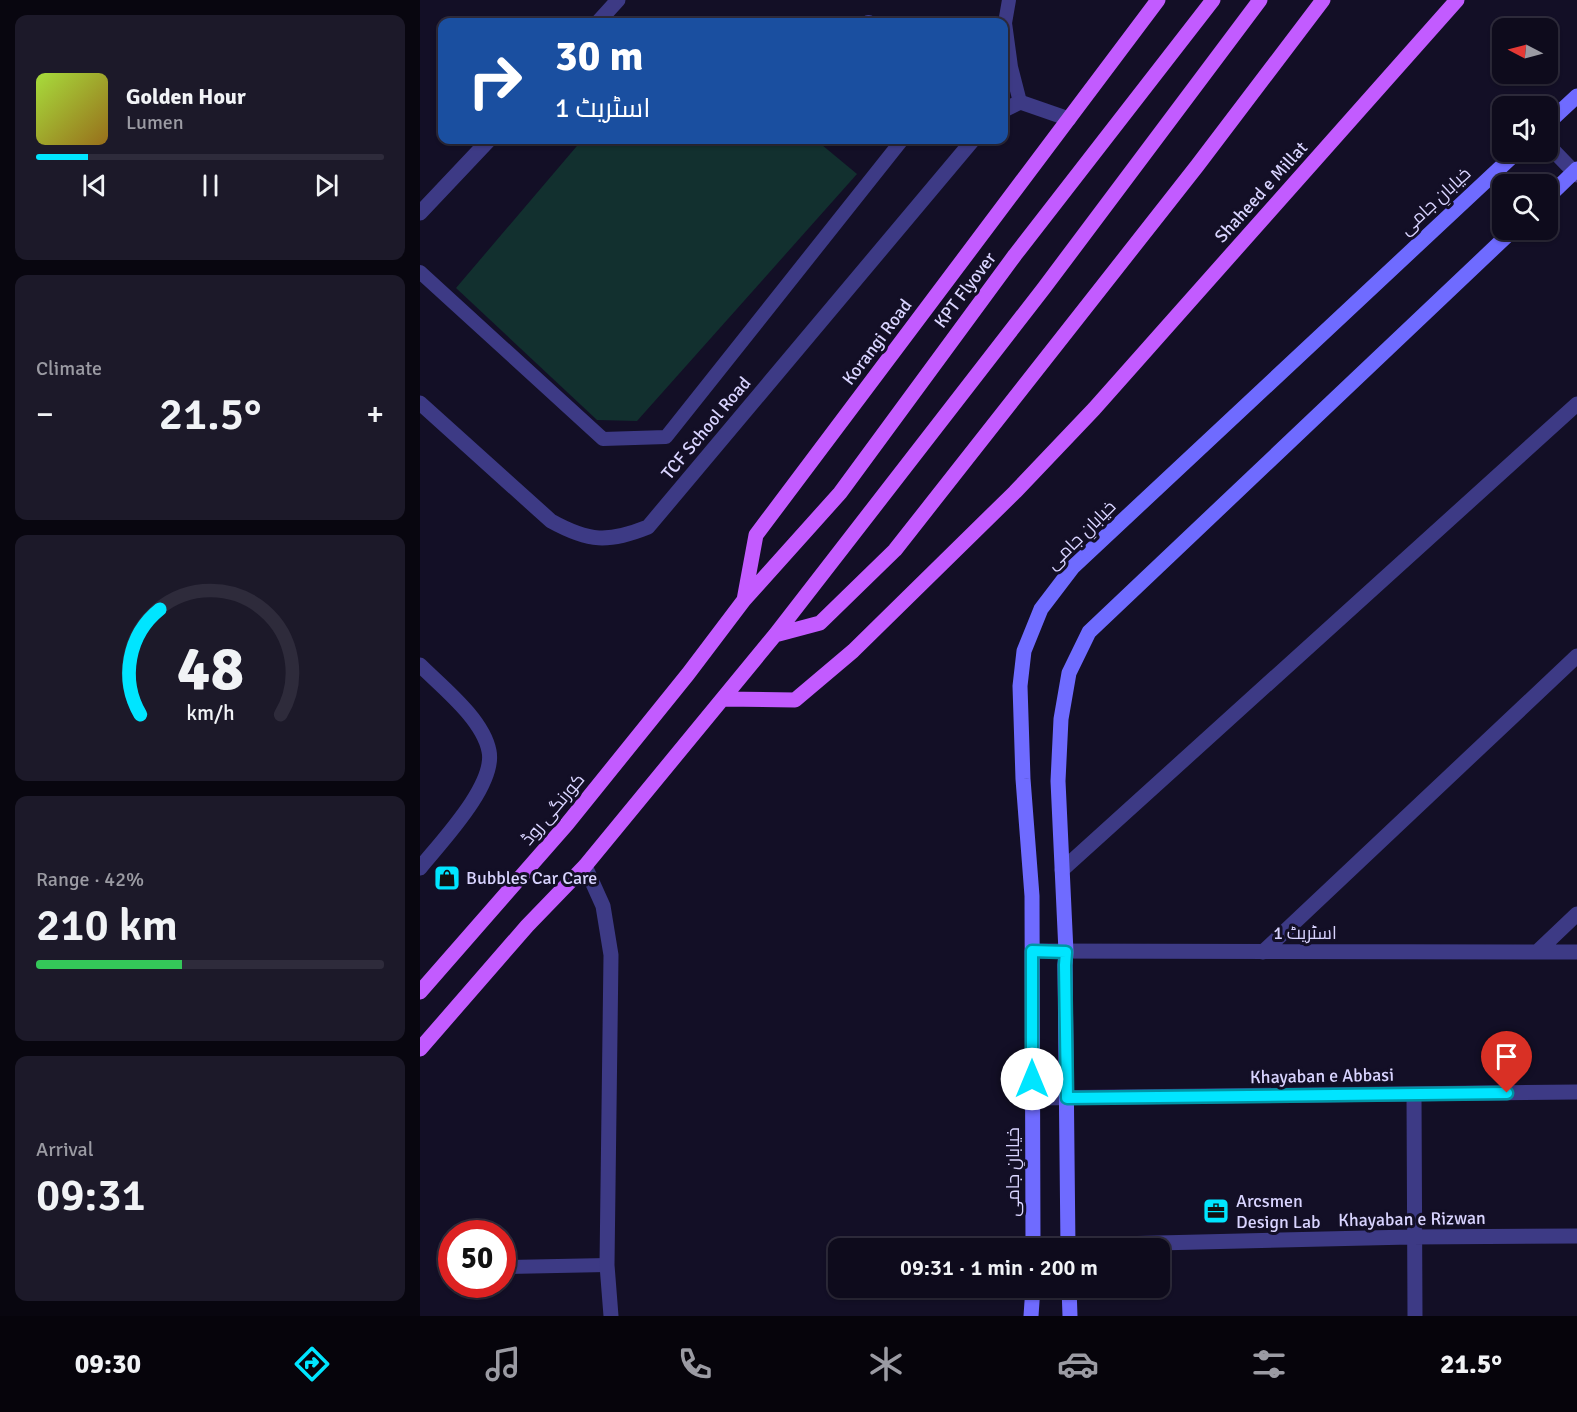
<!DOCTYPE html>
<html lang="en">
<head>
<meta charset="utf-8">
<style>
	:root { --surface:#0e0b1c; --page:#1c1929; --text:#f1f3f6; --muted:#9b9ba3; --line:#2e2b3b; --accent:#00e5ff }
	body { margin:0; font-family:Signika,Cairo,sans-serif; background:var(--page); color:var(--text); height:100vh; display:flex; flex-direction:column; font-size:22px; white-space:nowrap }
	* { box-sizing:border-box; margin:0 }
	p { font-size:20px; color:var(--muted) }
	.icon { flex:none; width:33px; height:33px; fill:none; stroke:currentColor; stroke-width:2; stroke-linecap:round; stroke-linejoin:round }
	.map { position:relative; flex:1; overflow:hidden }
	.sheet { display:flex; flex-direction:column; gap:15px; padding:15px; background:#08060f; width:420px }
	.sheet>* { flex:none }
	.guide { position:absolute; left:18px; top:18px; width:570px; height:126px; border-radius:12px; box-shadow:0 2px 4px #0004,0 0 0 2px var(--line); background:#1a4fa0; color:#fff; overflow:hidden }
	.needle { width:39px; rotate:276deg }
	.fabs { position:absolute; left:1072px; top:18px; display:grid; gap:12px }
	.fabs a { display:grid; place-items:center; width:66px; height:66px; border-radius:12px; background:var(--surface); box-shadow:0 2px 4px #0004,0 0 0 2px var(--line); font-size:30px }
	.speed { position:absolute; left:18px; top:1220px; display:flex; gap:12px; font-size:30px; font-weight:700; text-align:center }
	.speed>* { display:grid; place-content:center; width:78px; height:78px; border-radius:50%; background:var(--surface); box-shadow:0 2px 4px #0004,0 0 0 2px var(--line); line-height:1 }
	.speed .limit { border:9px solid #d22; background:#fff; color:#111 }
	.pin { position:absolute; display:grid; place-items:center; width:51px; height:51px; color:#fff; margin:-62px -26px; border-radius:50% 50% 50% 0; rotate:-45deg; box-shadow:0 0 6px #0007 }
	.pin .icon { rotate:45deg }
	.me { position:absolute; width:66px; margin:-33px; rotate:0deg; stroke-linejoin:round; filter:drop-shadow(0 0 4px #0008) }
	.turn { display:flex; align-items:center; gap:21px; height:126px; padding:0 18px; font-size:27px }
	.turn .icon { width:78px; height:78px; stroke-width:2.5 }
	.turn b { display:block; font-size:42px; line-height:51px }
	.big { font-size:45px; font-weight:600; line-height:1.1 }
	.sheet .card { flex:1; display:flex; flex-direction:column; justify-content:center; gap:9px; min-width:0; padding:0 21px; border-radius:12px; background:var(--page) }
	.sheet .dial { align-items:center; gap:0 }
	.dial svg { height:156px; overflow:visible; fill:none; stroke:var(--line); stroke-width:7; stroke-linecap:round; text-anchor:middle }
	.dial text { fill:var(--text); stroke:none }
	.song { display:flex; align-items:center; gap:18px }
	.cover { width:72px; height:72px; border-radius:9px; background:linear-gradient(135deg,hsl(80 70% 55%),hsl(40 70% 35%)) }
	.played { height:6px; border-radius:3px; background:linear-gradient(90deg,var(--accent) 15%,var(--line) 15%) }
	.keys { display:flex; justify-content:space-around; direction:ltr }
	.heat { display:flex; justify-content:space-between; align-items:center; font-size:33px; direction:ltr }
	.charge { height:9px; border-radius:4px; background:linear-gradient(90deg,#34c759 42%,var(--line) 0) }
	.trip { position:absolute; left:408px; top:1238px; width:342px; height:60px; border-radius:12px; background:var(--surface); box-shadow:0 2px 4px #0004,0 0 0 2px var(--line); font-weight:600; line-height:60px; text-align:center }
	.tabs { display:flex; height:96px; justify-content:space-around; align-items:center; background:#06040b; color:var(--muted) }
	.tabs .icon { width:42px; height:42px }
	.tabs .active { color:var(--accent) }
	.tabs b { font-size:27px; color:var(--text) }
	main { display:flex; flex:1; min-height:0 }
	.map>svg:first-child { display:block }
</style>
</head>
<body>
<main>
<section class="sheet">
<div class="card">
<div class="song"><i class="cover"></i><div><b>Golden Hour</b><p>Lumen</p></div></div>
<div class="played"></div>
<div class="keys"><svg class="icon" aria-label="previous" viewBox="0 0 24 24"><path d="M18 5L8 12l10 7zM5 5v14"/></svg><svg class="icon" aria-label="pause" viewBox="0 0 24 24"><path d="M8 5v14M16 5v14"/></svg><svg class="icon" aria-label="next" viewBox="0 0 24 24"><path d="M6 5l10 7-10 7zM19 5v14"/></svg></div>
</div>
<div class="card"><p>Climate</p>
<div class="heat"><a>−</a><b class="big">21.5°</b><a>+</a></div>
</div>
<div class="card dial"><svg viewBox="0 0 100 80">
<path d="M14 69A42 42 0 1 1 86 69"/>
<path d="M14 69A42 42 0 0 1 24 15" stroke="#00e5ff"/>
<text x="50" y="56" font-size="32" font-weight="700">48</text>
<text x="50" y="72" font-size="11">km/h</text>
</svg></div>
<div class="card"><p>Range · 42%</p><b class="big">210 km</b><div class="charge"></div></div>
<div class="card"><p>Arrival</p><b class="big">09:31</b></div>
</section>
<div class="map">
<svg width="1157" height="1316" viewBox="0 0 1157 1316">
	<rect width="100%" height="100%" fill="#130f26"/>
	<path fill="#12302f" d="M162 140H396L437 174 217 421 177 420 36 288Z"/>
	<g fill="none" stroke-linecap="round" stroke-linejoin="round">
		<path stroke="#3d3a85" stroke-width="14" d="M589 0 585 23 591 67 600 102
			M448 22H449
			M0 272 183 439 246 437 482 140
			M82 1267 187 1265
			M28 1268H32"/>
		<path stroke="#3d3a85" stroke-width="15" d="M178 22 198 0
			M1128 145 1157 175
			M0 213 69 140
			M0 665C22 687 63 719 69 751 76 785 21 842 0 868
			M642 870 1157 404
			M613 951 1157 952
			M843 952 1157 656
			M1117 952 1157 914
			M994 1094 995 1316
			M613 1098 1157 1092
			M613 1246 990 1237 1157 1236"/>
		<path stroke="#3d3a85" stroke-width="15" d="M584 110 600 102 649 119
			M0 403 131 521C169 542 188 543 228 527L553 140
			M165 866 183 906 191 955 187 1265 191 1316"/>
		<path stroke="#6f6bff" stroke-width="15" d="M1128 123 1157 96
			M1128 197 1157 169
			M613 1248 612 896 603 779 600 686 604 651 621 609 653 567 1097 152
			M648 1248 645 965 646 952 638 781 641 719 649 673 669 632 1093 230
			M649 1287 650 1316
			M611 1316 613 1287"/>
		<path stroke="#c25bff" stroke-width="15" d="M324 600 336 535 738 0
			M355 635 400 623 475 550 777 166 903 0
			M303 699 375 700 433 651 595 492 674 409 1037 0
			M0 992 147 824 268 674 324 600 420 493 595 255 793 0
			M0 1049 107 926 165 866 355 635 624 288 840 0"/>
	</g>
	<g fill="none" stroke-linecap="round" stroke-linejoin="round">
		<defs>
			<path id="route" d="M612 1079V951L646 952 645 965 647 1098 1087 1093"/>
		</defs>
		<use href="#route" stroke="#0095a6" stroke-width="15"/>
		<use href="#route" stroke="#00e5ff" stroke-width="10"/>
	</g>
	<defs>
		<symbol id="shop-square" viewBox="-11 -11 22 22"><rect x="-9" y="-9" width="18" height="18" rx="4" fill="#00e5ff" stroke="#130f26"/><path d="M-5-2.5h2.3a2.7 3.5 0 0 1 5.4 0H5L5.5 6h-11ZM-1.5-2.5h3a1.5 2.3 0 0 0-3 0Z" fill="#111"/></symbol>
		<symbol id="office-square" viewBox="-11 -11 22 22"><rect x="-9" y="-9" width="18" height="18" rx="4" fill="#00e5ff" stroke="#130f26"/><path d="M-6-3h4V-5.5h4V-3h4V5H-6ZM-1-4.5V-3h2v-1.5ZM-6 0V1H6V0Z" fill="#111"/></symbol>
	</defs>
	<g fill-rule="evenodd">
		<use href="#shop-square" x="12" y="863" width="30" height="30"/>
		<use href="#office-square" x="781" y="1196" width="30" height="30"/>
	</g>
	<g text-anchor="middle" stroke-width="6" stroke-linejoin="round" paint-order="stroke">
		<g font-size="18" fill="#d9d4ff" stroke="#130f26">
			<text transform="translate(841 192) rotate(-48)" y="6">Shaheed e Millat</text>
			<text transform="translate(1015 201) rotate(-43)" y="6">خیابانِ جامی</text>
			<text transform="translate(545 290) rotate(-53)" y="6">KPT Flyover</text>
			<text transform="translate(457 342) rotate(-53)" y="6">Korangi Road</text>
			<text transform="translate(286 428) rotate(-50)" y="6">TCF School Road</text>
			<text transform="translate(661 535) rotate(-45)" y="6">خیابانِ جامی</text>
			<text transform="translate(133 809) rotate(-50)" y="6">کورنگی روڈ</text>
			<text x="885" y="939">اسٹریٹ 1</text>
			<text transform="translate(902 1076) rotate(-1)" y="6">Khayaban e Abbasi</text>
			<text transform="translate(593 1172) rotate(-90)" y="6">خیابانِ جامی</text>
			<text transform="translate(992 1219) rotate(-1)" y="6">Khayaban e Rizwan</text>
		</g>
		<g font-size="18" fill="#d9d4ff" stroke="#130f26" text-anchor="start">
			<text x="46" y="884">Bubbles Car Care</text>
			<text x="816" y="1207">Arcsmen<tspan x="816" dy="21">Design Lab</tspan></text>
		</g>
	</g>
</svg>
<div class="fabs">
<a><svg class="needle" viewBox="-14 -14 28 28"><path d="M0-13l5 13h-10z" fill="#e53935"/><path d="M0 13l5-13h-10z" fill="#9b9ba3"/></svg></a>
<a><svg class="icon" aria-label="sound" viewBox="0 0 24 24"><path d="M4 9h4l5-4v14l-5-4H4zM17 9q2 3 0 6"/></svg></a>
<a><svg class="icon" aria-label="search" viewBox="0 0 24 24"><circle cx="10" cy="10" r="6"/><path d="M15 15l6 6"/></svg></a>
</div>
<div class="speed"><div class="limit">50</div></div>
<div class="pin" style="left:1087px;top:1093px;background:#d93025"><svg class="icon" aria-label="arrive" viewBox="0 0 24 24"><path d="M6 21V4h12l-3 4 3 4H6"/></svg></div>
<svg class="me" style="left:612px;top:1079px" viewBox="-20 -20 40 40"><circle r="19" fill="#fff"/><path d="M0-13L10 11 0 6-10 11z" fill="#00e5ff"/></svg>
<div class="trip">09:31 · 1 min · 200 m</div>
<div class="guide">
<div class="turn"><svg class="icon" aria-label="right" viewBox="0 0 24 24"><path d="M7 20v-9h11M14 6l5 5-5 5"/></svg><div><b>30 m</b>اسٹریٹ 1</div></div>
</div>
</div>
</main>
<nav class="tabs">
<b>09:30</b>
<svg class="icon active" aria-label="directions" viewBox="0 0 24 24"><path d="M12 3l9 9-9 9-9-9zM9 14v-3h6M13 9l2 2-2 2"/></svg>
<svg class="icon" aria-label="music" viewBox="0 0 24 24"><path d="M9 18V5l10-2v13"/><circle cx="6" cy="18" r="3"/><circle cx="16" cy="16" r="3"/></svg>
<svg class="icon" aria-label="phone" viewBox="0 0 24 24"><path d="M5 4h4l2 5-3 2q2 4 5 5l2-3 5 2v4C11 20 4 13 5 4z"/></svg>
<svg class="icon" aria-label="climate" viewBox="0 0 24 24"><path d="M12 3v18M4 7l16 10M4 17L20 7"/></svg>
<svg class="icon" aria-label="car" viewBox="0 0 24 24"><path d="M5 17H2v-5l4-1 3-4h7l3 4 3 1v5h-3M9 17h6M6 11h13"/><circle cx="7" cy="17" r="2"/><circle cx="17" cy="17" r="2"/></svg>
<svg class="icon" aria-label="filters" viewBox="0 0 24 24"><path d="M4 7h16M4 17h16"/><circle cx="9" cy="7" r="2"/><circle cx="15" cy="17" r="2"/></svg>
<b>21.5°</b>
</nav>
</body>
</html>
